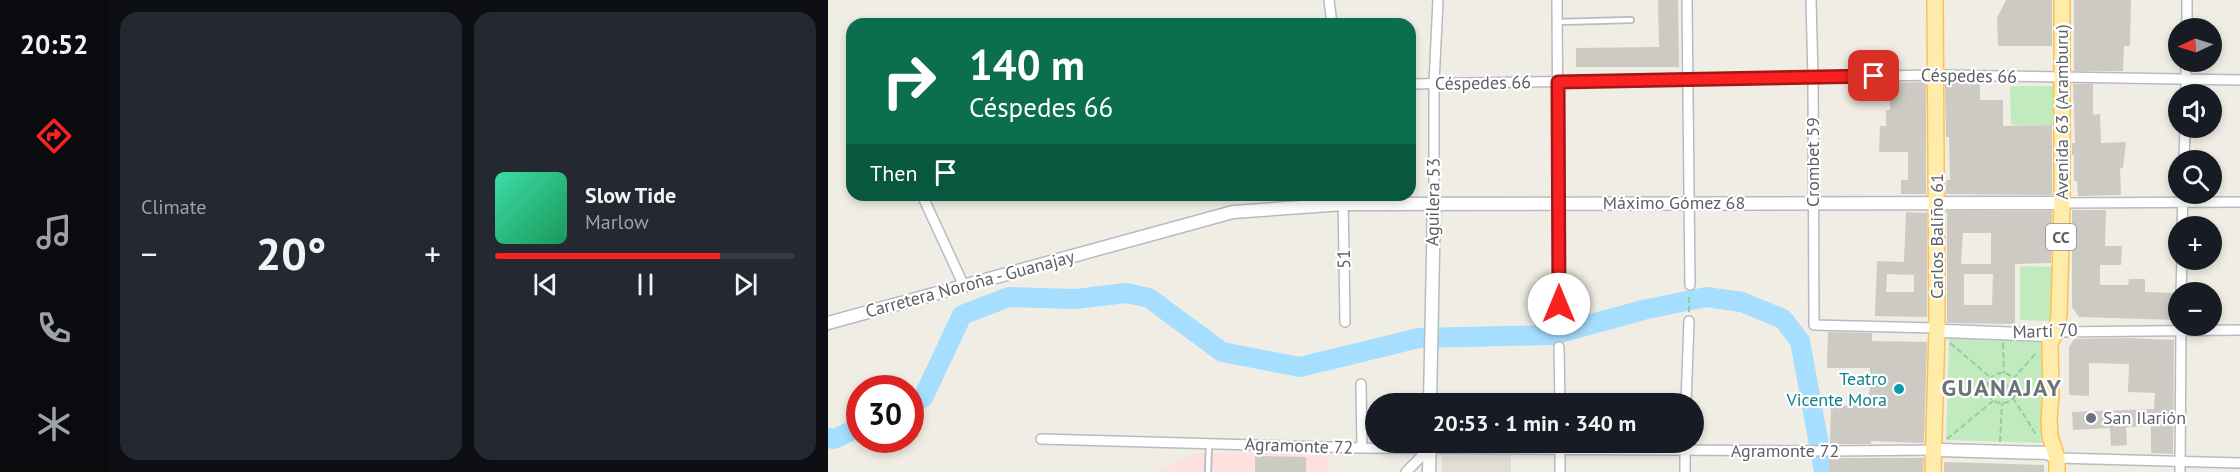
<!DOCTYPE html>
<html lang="en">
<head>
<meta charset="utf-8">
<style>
	:root { --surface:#171b24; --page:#242831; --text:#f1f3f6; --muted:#9ea1a6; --line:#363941; --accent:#fa2220 }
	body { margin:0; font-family:"PT Sans",sans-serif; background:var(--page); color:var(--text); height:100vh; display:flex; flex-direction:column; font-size:22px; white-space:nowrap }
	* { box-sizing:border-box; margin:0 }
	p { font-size:20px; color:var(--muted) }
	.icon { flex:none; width:33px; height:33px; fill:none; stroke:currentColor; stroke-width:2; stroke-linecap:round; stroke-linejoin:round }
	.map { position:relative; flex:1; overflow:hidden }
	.side { display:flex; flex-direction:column; gap:12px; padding:12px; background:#0d0f14; width:720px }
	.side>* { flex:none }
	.guide { position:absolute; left:18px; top:18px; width:570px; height:183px; border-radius:18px; box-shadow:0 3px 9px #0003; background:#0b6e4f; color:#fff; overflow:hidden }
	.needle { width:39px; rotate:266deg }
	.controls { position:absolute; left:1340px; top:18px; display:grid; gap:12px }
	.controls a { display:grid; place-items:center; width:54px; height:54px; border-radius:50%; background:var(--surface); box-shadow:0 3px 9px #0003; font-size:30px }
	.speed { position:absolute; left:18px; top:375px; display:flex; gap:12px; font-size:30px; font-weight:700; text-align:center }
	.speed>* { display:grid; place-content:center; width:78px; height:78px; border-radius:50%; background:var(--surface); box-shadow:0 3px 9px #0003; line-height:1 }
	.speed .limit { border:9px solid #d22; background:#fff; color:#111 }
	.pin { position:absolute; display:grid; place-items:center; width:51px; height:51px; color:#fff; margin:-26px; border-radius:12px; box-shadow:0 3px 9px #0006 }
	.me { position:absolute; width:66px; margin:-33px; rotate:0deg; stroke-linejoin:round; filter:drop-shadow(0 0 4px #0008) }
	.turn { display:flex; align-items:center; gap:21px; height:126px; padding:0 24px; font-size:27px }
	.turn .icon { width:78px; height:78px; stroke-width:2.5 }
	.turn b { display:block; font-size:42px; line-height:51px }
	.then { display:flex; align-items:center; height:57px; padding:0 24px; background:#0003; gap:12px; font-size:22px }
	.big { font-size:45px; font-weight:800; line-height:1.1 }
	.side .tile { flex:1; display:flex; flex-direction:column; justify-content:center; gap:9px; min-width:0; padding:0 21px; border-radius:18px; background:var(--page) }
	.song { display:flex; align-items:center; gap:18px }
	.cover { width:72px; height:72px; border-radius:9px; background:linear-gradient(135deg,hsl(160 70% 55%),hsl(150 70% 35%)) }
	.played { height:6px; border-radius:3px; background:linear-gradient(90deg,var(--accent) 75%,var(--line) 75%) }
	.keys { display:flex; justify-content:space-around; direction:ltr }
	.heat { display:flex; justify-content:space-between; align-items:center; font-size:33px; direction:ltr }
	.side .tiles { flex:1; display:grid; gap:12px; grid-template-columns:repeat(2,1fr) }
	.trip { position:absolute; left:537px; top:393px; width:339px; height:60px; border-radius:30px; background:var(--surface); box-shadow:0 3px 9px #0003; font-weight:800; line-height:60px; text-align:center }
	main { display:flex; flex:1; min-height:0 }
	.tabs { display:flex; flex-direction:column; width:108px; justify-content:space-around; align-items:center; background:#090b0e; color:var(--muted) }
	.tabs .icon { width:42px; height:42px }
	.tabs .active { color:var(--accent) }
	.tabs b { font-size:27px; color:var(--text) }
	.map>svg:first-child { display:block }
</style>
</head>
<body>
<main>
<nav class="tabs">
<b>20:52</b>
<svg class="icon active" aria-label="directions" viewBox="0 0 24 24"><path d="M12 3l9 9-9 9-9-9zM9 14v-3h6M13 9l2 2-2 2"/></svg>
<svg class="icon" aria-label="music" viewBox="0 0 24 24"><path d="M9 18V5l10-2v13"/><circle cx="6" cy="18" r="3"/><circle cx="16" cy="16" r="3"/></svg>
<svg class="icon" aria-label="phone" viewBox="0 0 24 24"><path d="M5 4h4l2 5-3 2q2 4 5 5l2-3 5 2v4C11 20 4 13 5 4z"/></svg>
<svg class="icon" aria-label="climate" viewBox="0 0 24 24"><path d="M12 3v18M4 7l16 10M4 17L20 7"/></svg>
</nav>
<section class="side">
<div class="tiles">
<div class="tile"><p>Climate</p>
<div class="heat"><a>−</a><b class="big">20°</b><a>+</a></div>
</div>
<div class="tile">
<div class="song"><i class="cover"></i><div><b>Slow Tide</b><p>Marlow</p></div></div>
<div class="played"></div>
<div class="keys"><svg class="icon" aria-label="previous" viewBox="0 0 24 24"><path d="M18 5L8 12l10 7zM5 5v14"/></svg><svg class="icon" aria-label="pause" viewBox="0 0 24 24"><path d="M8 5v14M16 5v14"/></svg><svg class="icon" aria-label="next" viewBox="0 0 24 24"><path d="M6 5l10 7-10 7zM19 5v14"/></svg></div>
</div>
</div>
</section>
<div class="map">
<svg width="1412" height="472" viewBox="0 0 1412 472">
	<rect width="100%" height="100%" fill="#f0ede4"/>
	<path fill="#e2ded5" d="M683 455V472H614V456Z"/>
	<path fill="#fee0df" d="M367 453 501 454V472H330Z"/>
	<path fill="#c1eabe" d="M1182 86H1229V125H1183Z
		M1192 266 1228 267 1224 321 1192 320Z
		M1121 338 1217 343 1214 443 1118 440Z"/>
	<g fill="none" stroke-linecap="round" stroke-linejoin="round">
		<path stroke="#a5deff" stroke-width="20" d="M82 404 95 398 134 315 181 297 248 299 298 293 321 298 394 352 472 367 591 338 724 335 815 310 878 297 914 302 955 319 972 341 996 472
			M0 438 6 439 32 427"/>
	</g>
	<path fill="#cdc9c3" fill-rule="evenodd" d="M830 0H850L851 67H748V48L831 47Z
		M1178 0H1224V46H1170L1169 18Z
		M1246 0H1303L1302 46H1296L1295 71H1246Z
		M1098 82V194H1073V180H1080V152H1051L1052 126H1058V110H1062V83Z
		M1117 82H1152V100H1175V126L1224 125V195L1118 194V180H1122L1121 137H1118Z
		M1245 84H1265V115L1272 114 1273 143 1298 142 1295 168H1292L1293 195 1250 196 1249 181H1246V155H1244V143H1247Z
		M1244 210H1278L1277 246H1294L1293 265H1272V285H1300L1301 279H1317V292L1347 293 1350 298V320L1251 317 1244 307Z
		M1119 211H1224L1223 263 1187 264V324L1119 323ZM1135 233H1163V264H1133ZM1136 274H1165L1164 305H1136Z
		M1078 212 1099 213V317L1047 316 1049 261 1076 262ZM1059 274 1086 275V292H1058Z
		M1000 332 1044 333V341L1099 342 1096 443 1043 441V444H1002L1003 405 1041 406 1042 368H999Z
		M1297 338 1346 340 1345 454 1323 453V426L1298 427 1299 445 1283 446 1282 428 1245 430 1244 412 1326 409 1327 393 1300 392 1301 364 1261 363V396L1241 395V347L1246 339Z
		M1167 388a7 7 0 1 1 14 0a7 7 0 1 1-14 0Z
		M427 456 478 457V472H427Z
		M1001 458H1096L1095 472H1001Z
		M1116 462 1216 465V472H1116Z"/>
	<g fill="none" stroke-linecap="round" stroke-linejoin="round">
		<defs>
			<path id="service" d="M730 22 803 20
				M380 472 381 445"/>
			<path id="minor" d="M501 0 504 24
				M729 0 731 325
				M859 0 862 285
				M983 0 985 77 986 325 1106 328
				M1359 28V0
				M582 84 1108 75 1412 80
				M1358 94V62
				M1356 160 1357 128
				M94 195 136 286
				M515 195 517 322
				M1234 203 1412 202
				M606 204V83L610 0
				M1354 226 1355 194
				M1353 292 1354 260
				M1228 332 1412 330
				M731 347 732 404
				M533 384 534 448
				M858 404 861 321
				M213 439 534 448 1002 451 1108 450
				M732 442V472
				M1229 458 1412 463
				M578 472 602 448
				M857 472V442
				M1352 472 1353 326"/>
			<path id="tertiary" d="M0 323 405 212 516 204 1234 203
				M1106 328 1117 331 1216 335 1228 332
				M602 404 606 204
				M1112 450 1219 453 1229 458
				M601 472 602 442"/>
			<path id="primary" d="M1105 472 1109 327 1107 0
				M1229 472V458L1222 436 1221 420 1223 394 1222 343 1228 332 1231 315 1234 203V0"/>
		</defs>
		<use href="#service" stroke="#b7bbbf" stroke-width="8"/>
		<use href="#minor" stroke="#b7bbbf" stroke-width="12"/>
		<use href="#tertiary" stroke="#b7bbbf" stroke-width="15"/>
		<use href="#primary" stroke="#ffc14e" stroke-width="18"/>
		<path stroke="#96cca2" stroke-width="2" stroke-dasharray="6 3" stroke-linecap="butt" d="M861 312V294
			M1122 343 1163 378
			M1175 343 1176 373
			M1159 388a15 15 0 1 1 30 0a15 15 0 1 1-30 0Z
			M1185 379 1209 352
			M1120 387H1159
			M1188 389 1209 390
			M1185 398 1209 436
			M1119 439 1166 400
			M1172 442 1174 403"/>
		<use href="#service" stroke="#fff" stroke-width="4.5"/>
		<use href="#minor" stroke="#fff" stroke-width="9"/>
		<use href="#tertiary" stroke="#fff" stroke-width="12"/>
		<use href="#primary" stroke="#ffebaa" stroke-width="15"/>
	</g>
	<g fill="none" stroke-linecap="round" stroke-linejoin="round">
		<defs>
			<path id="route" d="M731 304 730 82 1046 76"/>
		</defs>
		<use href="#route" stroke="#a21615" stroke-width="15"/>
		<use href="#route" stroke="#fa2220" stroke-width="10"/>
	</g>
	<circle fill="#0f9aa8" stroke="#fff" stroke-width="2" cx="1071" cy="389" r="6"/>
	<circle fill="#6b7280" stroke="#fff" stroke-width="2" cx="1263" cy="418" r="6"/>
	<g text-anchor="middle" stroke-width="4.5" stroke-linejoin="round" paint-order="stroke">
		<rect fill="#fff" stroke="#8d9094" stroke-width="1.5" x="1218" y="224" width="30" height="26" rx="4.5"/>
		<g font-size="16" font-weight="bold" fill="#5c6166">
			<text x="1233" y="243">CC</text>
		</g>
		<g font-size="18" fill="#5c6166" stroke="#fff">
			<text transform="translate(1141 76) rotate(1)" y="6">Céspedes 66</text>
			<text transform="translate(655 83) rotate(-1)" y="6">Céspedes 66</text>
			<text transform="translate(1234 112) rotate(-90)" y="6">Avenida 63 (Aramburu)</text>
			<text transform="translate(985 162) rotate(-90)" y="6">Crombet 59</text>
			<text transform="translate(605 202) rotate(-89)" y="6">Aguilera 53</text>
			<text x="846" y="209">Máximo Gómez 68</text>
			<text transform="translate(1109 236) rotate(-90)" y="6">Carlos Baliño 61</text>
			<text transform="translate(516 259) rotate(-91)" y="6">51</text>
			<text transform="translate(142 284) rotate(-15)" y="6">Carretera Noroña - Guanajay</text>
			<text transform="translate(1217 331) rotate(-2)" y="6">Martí 70</text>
			<text transform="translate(471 446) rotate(2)" y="6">Agramonte 72</text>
			<text x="957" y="457">Agramonte 72</text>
		</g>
		<g font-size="18" fill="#0d838f" stroke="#fff" text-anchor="end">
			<text x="1059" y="385">Teatro<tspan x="1059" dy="21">Vicente Mora</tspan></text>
		</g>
		<g font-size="18" fill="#5b616d" stroke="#fff" text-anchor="start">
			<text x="1275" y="424">San Ilarión</text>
		</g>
		<g font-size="24" font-weight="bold" letter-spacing="1.5" fill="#6d7378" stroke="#fff">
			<text x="1174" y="396">GUANAJAY</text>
		</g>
	</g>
</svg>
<div class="controls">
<a><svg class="needle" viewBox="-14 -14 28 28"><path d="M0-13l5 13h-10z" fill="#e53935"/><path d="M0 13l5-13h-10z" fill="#9ea1a6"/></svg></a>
<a><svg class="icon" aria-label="sound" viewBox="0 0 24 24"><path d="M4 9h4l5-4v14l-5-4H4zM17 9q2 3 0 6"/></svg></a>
<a><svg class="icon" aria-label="search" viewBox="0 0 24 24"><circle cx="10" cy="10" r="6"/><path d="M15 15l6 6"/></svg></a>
<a>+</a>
<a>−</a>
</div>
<div class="speed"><div class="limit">30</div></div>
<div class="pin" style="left:1046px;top:76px;background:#d93025"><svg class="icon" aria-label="arrive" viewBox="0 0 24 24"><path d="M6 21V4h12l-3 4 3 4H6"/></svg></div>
<svg class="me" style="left:731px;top:304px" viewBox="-20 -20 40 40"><circle r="19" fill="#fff"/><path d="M0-13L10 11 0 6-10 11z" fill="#fa2220"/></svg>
<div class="trip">20:53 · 1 min · 340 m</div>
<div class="guide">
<div class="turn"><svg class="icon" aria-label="right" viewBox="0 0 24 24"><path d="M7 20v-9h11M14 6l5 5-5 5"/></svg><div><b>140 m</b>Céspedes 66</div></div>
<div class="then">Then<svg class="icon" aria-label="arrive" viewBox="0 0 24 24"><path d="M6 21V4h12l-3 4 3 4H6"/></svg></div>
</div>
</div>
</main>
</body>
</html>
